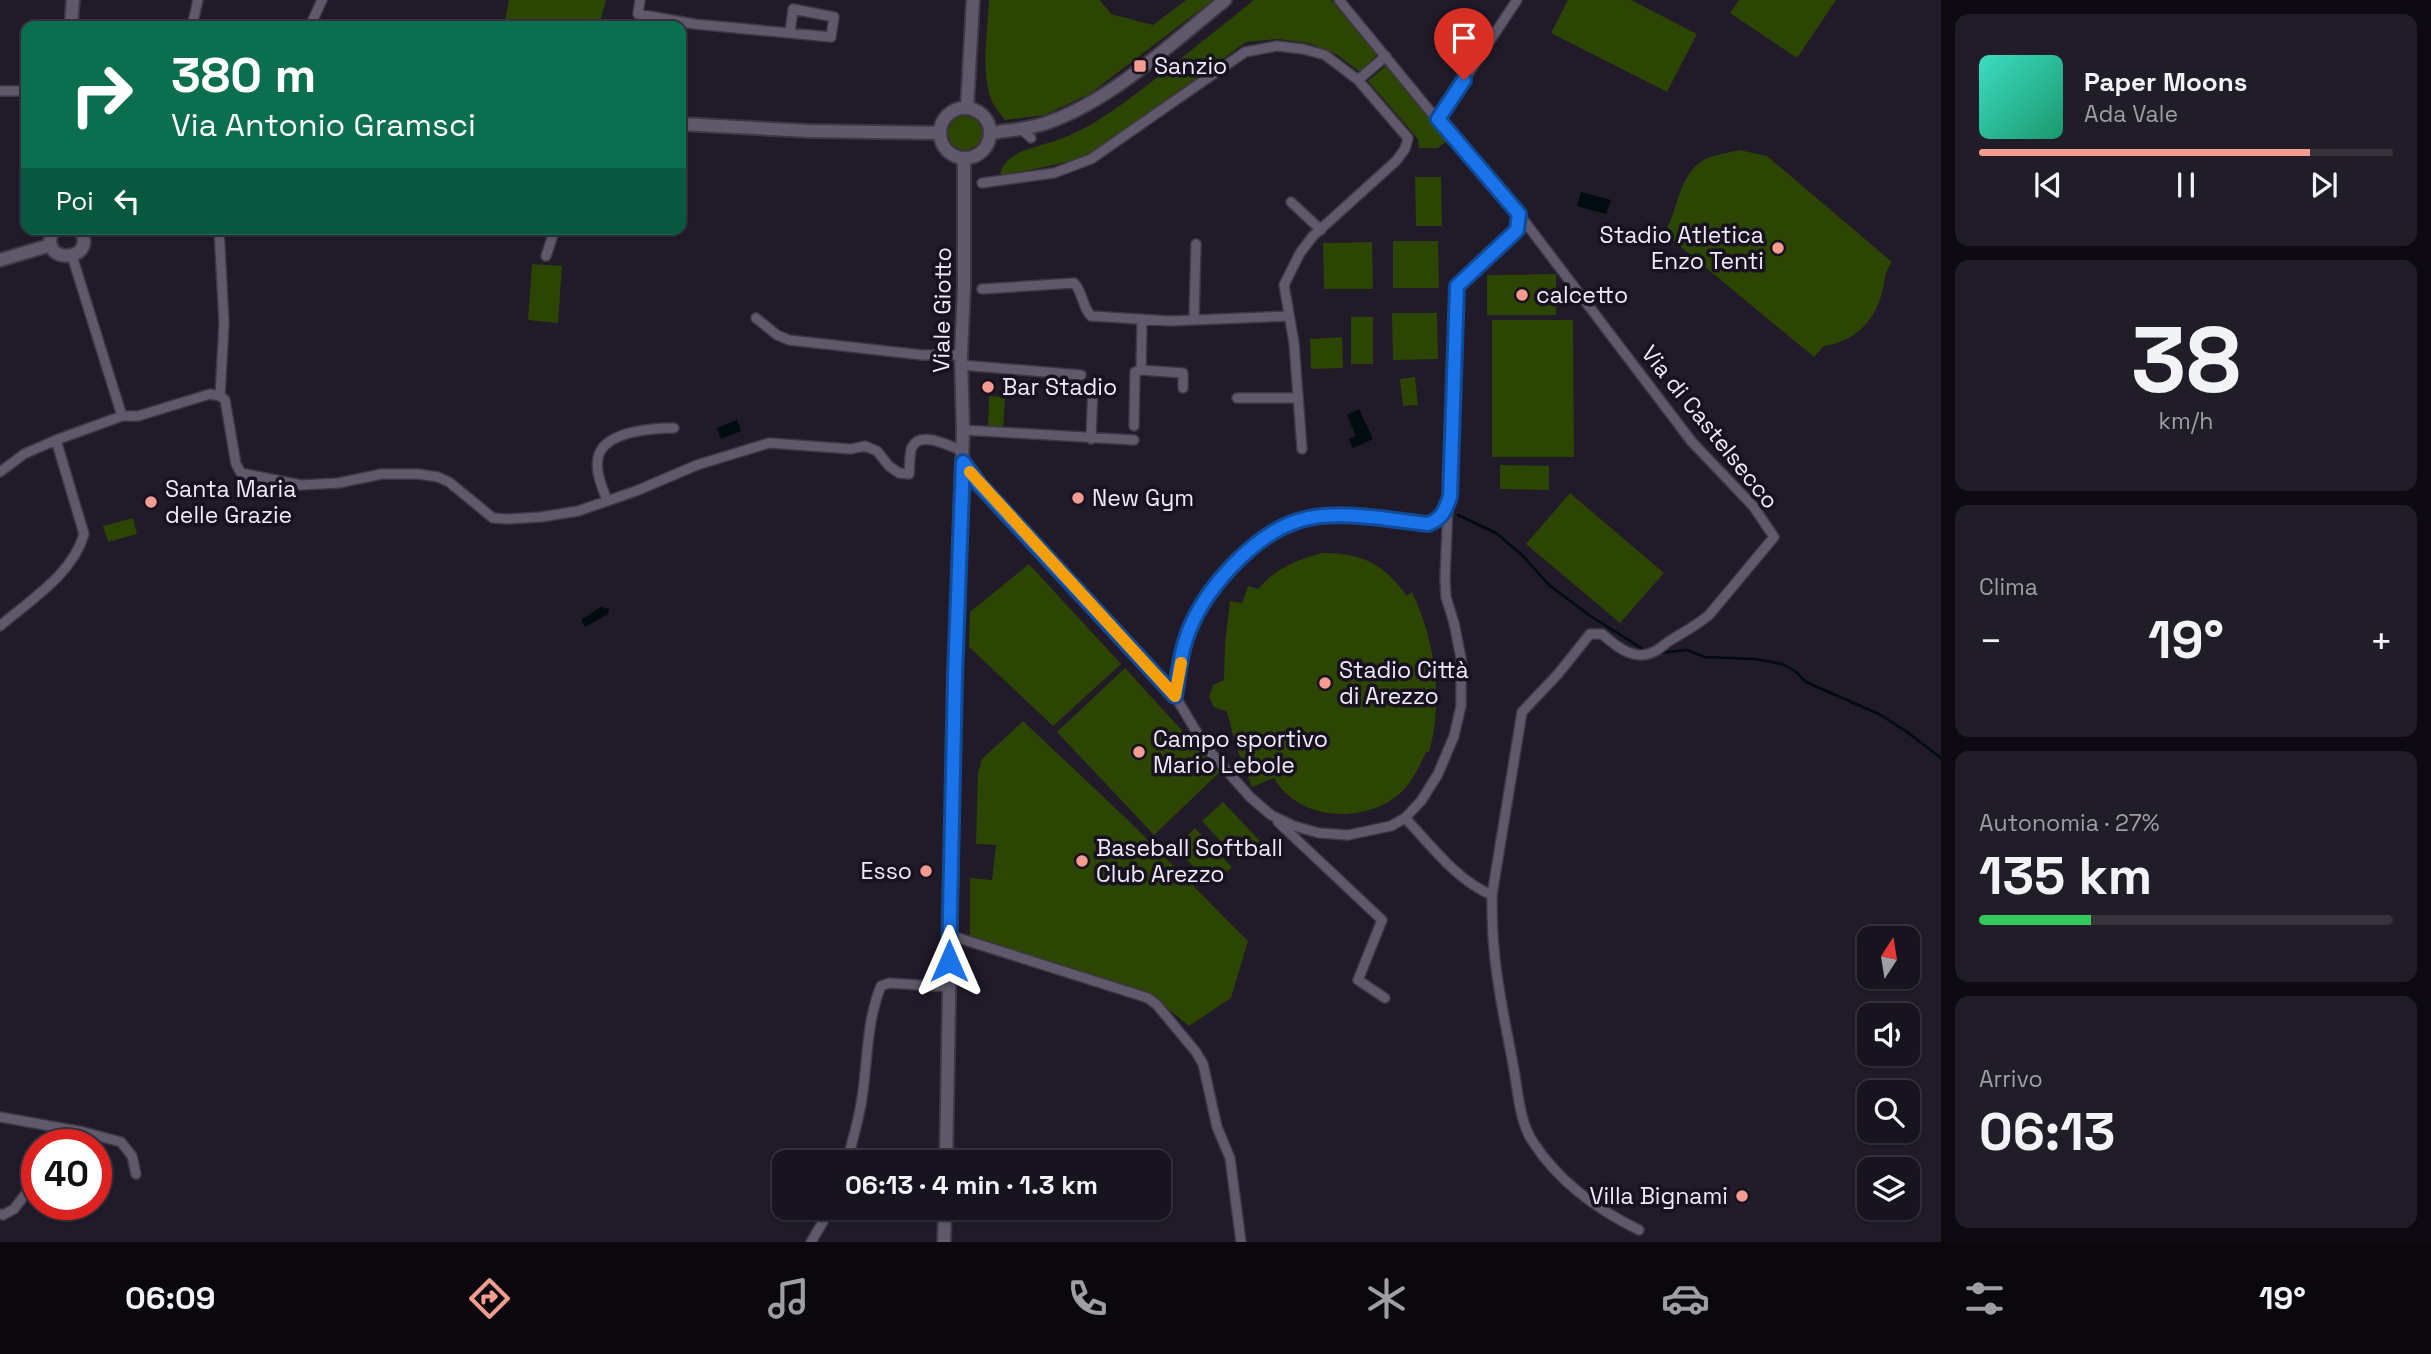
<!DOCTYPE html>
<html lang="it">
<head>
<meta charset="utf-8">
<style>
	:root { --surface:#18141f; --page:#211d28; --text:#f1f3f6; --muted:#9f9ea4; --line:#36333d; --accent:#f59c90 }
	body { margin:0; font-family:"Space Grotesk",sans-serif; background:var(--page); color:var(--text); height:100vh; display:flex; flex-direction:column; font-size:26px; white-space:nowrap }
	* { box-sizing:border-box; margin:0 }
	p { font-size:23px; color:var(--muted) }
	.icon { flex:none; width:38px; height:38px; fill:none; stroke:currentColor; stroke-width:2; stroke-linecap:round; stroke-linejoin:round }
	.map { position:relative; flex:1; overflow:hidden }
	.side { display:flex; flex-direction:column; gap:14px; padding:14px; background:#0d0b11; width:490px }
	.side>* { flex:none }
	.hud { position:absolute; left:21px; top:21px; width:665px; height:214px; border-radius:14px; box-shadow:0 2px 5px #0004,0 0 0 2px var(--line); background:#0b6e4f; color:#fff; overflow:hidden }
	.needle { width:46px; rotate:12deg }
	.controls { position:absolute; left:1857px; top:926px; display:grid; gap:14px }
	.controls a { display:grid; place-items:center; width:63px; height:63px; border-radius:14px; background:var(--surface); box-shadow:0 2px 5px #0004,0 0 0 2px var(--line); font-size:35px }
	.speed { position:absolute; left:21px; top:1129px; display:flex; gap:14px; font-size:35px; font-weight:700; text-align:center }
	.speed>* { display:grid; place-content:center; width:91px; height:91px; border-radius:50%; background:var(--surface); box-shadow:0 2px 5px #0004,0 0 0 2px var(--line); line-height:1 }
	.speed .limit { border:10px solid #d22; background:#fff; color:#111 }
	.pin { position:absolute; display:grid; place-items:center; width:60px; height:60px; color:#fff; margin:-72px -30px; border-radius:50% 50% 50% 0; rotate:-45deg; box-shadow:0 0 7px #0007 }
	.pin .icon { rotate:45deg }
	.me { position:absolute; width:77px; margin:-38px; rotate:0deg; stroke-linejoin:round; filter:drop-shadow(0 0 5px #0008) }
	.turn { display:flex; align-items:center; gap:24px; height:147px; padding:0 35px; font-size:32px }
	.turn .icon { width:91px; height:91px; stroke-width:2.5 }
	.turn b { display:block; font-size:49px; line-height:60px }
	.then { display:flex; align-items:center; height:66px; padding:0 35px; background:#0003; gap:14px; font-size:26px }
	.big { font-size:52px; font-weight:800; line-height:1.1 }
	.side .widget { flex:1; display:flex; flex-direction:column; justify-content:center; gap:10px; min-width:0; padding:0 24px; border-radius:14px; background:var(--page) }
	.side .dial { align-items:center; gap:0 }
	.dial b { font-size:91px; line-height:1 }
	.song { display:flex; align-items:center; gap:21px }
	.cover { width:84px; height:84px; border-radius:10px; background:linear-gradient(135deg,hsl(170 70% 55%),hsl(160 70% 35%)) }
	.played { height:7px; border-radius:4px; background:linear-gradient(90deg,var(--accent) 80%,var(--line) 80%) }
	.keys { display:flex; justify-content:space-around; direction:ltr }
	.heat { display:flex; justify-content:space-between; align-items:center; font-size:38px; direction:ltr }
	.charge { height:10px; border-radius:5px; background:linear-gradient(90deg,#34c759 27%,var(--line) 0) }
	.trip { position:absolute; left:772px; top:1150px; width:399px; height:70px; border-radius:14px; background:var(--surface); box-shadow:0 2px 5px #0004,0 0 0 2px var(--line); font-weight:800; line-height:70px; text-align:center }
	.dock { display:flex; height:112px; justify-content:space-around; align-items:center; background:#0a080c; color:var(--muted) }
	.dock .icon { width:49px; height:49px }
	.dock .active { color:var(--accent) }
	.dock b { font-size:32px; color:var(--text) }
	main { display:flex; flex:1; min-height:0 }
	.map>svg:first-child { display:block }
</style>
</head>
<body>
<main>
<div class="map">
<svg width="1941" height="1242" viewBox="0 0 1941 1242">
	<rect width="100%" height="100%" fill="#201a29"/>
	<path fill="#2c4503" d="M509 0H606L599 26H504Z
		M989 0H1100L1111 14 1153 25 1186 0H1213L1091 93 1045 115 1005 120C999 112 992 105 990 96 981 67 988 30 989 0Z
		M1254 0H1331L1377 55 1360 72 1336 54 1308 43 1278 39 1246 42 1099 149 1068 162 1000 176C1002 155 1028 149 1045 144 1092 131 1132 97 1169 68 1197 45 1226 23 1254 0Z
		M1568 0H1631L1697 34 1667 92 1551 33Z
		M1739 0H1836L1797 58 1730 13Z
		M1387 65 1448 140 1438 148H1419L1418 139 1368 81Z
		M948 133a17 17 0 1 1 34 0a17 17 0 1 1-34 0Z
		M1739 150 1767 156 1892 262C1883 275 1886 279 1882 293 1874 322 1854 342 1824 346L1814 357 1664 233C1679 210 1677 178 1702 161 1711 155 1728 153 1739 150Z
		M1415 177H1441L1442 226H1416Z
		M1393 241H1438L1439 288H1393Z
		M1372 242 1373 289H1324L1323 243Z
		M532 264 562 266 558 323 528 320Z
		M1556 274V315H1487V275Z
		M1392 313H1437L1438 359 1393 360Z
		M1351 317H1373V364H1351Z
		M1492 320H1573L1574 457H1492Z
		M1342 337 1343 368 1311 369 1310 339Z
		M1415 377 1418 405 1403 406 1400 379Z
		M989 396 1005 397 1003 431H991L988 424Z
		M1500 465 1549 466V490L1500 489Z
		M1570 493 1664 573 1620 623 1526 544Z
		M133 518 137 534 108 542 103 526Z
		M1322 553C1362 553 1383 563 1407 596L1412 592C1435 640 1444 700 1429 752H1426C1421 763 1415 776 1407 786 1380 819 1320 824 1288 795 1282 791 1278 784 1274 778L1252 787 1237 749 1227 712 1214 707 1209 697 1213 685 1224 680 1225 643 1230 601 1242 603 1248 586 1258 589C1276 568 1296 560 1322 553Z
		M1029 564 1121 664 1053 726 969 647 970 612Z
		M1125 668 1220 772 1154 835 1057 732Z
		M1023 721 1130 822 1248 941 1231 998 1189 1026 1161 1003 970 938V878L992 880 996 845 976 844 978 772 982 759Z
		M1223 802 1260 841 1239 861 1202 821Z
		M1195 828 1232 867 1211 886 1175 847Z"/>
	<path fill="#000c0e" d="M1581 192 1611 200 1606 214 1577 206Z
		M1359 409 1373 439 1353 448 1349 439 1356 436 1347 415Z
		M737 420 741 431 721 439 717 428Z
		M602 606 605 609 609 607 608 614 585 627 581 620Z"/>
	<g fill="none" stroke-linecap="round" stroke-linejoin="round">
		<path stroke="#000c0e" stroke-width="2.5" d="M1458 515 1496 533 1522 555 1549 585 1589 615 1646 651
			M1659 653 1687 650 1705 657 1755 659 1782 664 1795 671 1806 682 1879 714 1907 732 1941 758"/>
		<defs>
			<path id="street" d="M640 0 638 14 694 24 831 37 834 17 793 9 790 33
				M1339 0 1453 139 1525 222 1692 442 1753 506 1774 537 1709 615C1697 625 1684 632 1671 640 1666 643 1662 647 1657 650 1636 663 1618 648 1602 634H1590L1558 674 1522 712 1492 895
				M192 26 198 0
				M310 26 322 0
				M0 91H26
				M1438 119 1517 0
				M1020 128 1031 138
				M982 183 1054 173 1091 159 1245 52 1277 46 1303 49 1325 55 1358 80 1386 56
				M1291 202 1321 230
				M219 229 224 323 220 396
				M72 256 122 416
				M546 256 555 229
				M982 289 1074 283C1083 292 1082 307 1091 316L1170 321 1289 316
				M756 318 777 335 789 340 922 355H961
				M1142 319 1141 370 1183 373V388
				M1194 319 1196 244
				M961 365 1081 375
				M1237 398H1298
				M1134 426 1135 372 1141 370
				M963 430 1134 440
				M1091 439 1093 384
				M1302 449 1294 343 1284 285 1300 253 1313 236 1396 161 1405 149 1408 138 1358 80
				M963 462 979 484 1175 696 1205 746 1250 797 1271 815 1294 826 1319 833 1348 835 1391 826 1405 818 1421 801 1438 774 1454 736 1461 706V658L1454 623 1446 597 1445 579 1457 286 1517 230 1519 214
				M0 472 24 454 56 440 122 416H138L210 394 220 396 225 400 236 464 241 473 301 485 338 483 382 474H418L438 477 449 482 493 518 506 519 541 517 578 511 636 491 697 465 769 443 851 449 865 446 877 451 889 466 899 473 909 474C910 466 909 453 912 447 921 430 949 446 963 451
				M607 501C603 488 595 473 598 458 603 431 653 428 674 428
				M0 626C29 601 73 574 84 534L56 440
				M1175 696C1178 678 1180 656 1186 638 1201 593 1254 532 1302 519 1316 516 1335 516 1350 516 1370 516 1412 528 1429 524 1439 522 1444 514 1447 506
				M1405 818C1431 845 1457 881 1492 895 1492 913 1492 931 1494 948 1497 989 1507 1030 1514 1070 1518 1093 1520 1123 1533 1142 1559 1182 1598 1210 1639 1230
				M1278 822 1382 920 1358 980 1385 998
				M949 935 1148 998 1157 1005 1196 1052 1203 1064 1217 1127 1230 1158 1241 1242
				M0 1117 78 1131
				M64 1144 72 1135 80 1131 121 1142 132 1156 136 1174
				M847 1162C852 1141 859 1120 862 1098 868 1060 866 1023 881 986L889 983 949 987
				M0 1214 3 1215 14 1209 37 1179
				M811 1242 831 1208"/>
			<path id="secondary" d="M71 26 73 0
				M940 133a25 25 0 1 1 50 0a25 25 0 1 1-50 0Z
				M967 108 973 0
				M681 124 809 131 940 133
				M991 133C1010 130 1031 129 1049 122 1112 100 1173 42 1225 0
				M54 229C34 265 100 264 80 229
				M0 260 51 245
				M946 1162 955 675 963 430 961 355 964 287V158
				M944 1242 945 1208"/>
		</defs>
		<use href="#street" stroke="#3c3844" stroke-width="12"/>
		<use href="#secondary" stroke="#3c3844" stroke-width="16"/>
		<use href="#street" stroke="#60596b" stroke-width="9"/>
		<use href="#secondary" stroke="#60596b" stroke-width="12"/>
	</g>
	<g fill="none" stroke-linecap="round" stroke-linejoin="round">
		<defs>
			<path id="route" d="M949 961 955 676 963 462 979 484 1175 696C1178 678 1180 656 1186 639 1201 592 1254 533 1301 520 1337 509 1391 520 1428 524 1442 519 1445 511 1450 497L1457 286 1517 230 1519 214 1438 119 1464 80"/>
		</defs>
		<use href="#route" stroke="#114b97" stroke-width="18"/>
		<use href="#route" stroke="#1a73e8" stroke-width="12"/>
		<path stroke="#f59e0b" stroke-width="12" d="M970 472 1175 696 1181 663"/>
	</g>
	<g fill="#f59c90" stroke="#171120" stroke-width="2.5">
		<rect x="1133" y="59" width="14" height="14" rx="3.5"/>
		<circle cx="1778" cy="248" r="7"/>
		<circle cx="1522" cy="295" r="7"/>
		<circle cx="988" cy="387" r="7"/>
		<circle cx="1078" cy="498" r="7"/>
		<circle cx="151" cy="502" r="7"/>
		<circle cx="1325" cy="683" r="7"/>
		<circle cx="1139" cy="752" r="7"/>
		<circle cx="1082" cy="861" r="7"/>
		<circle cx="926" cy="871" r="7"/>
		<circle cx="1742" cy="1196" r="7"/>
	</g>
	<g text-anchor="middle" stroke-width="7" stroke-linejoin="round" paint-order="stroke">
		<g font-size="23" fill="#efebf6" stroke="#171120" text-anchor="start">
			<text x="1154" y="74">Sanzio</text>
			<text x="1764" y="243" text-anchor="end">Stadio Atletica<tspan x="1764" dy="26">Enzo Tenti</tspan></text>
			<text x="1536" y="303">calcetto</text>
			<text x="1002" y="395">Bar Stadio</text>
			<text x="165" y="497">Santa Maria<tspan x="165" dy="26">delle Grazie</tspan></text>
			<text x="1092" y="506">New Gym</text>
			<text x="1339" y="678">Stadio Città<tspan x="1339" dy="26">di Arezzo</tspan></text>
			<text x="1153" y="747">Campo sportivo<tspan x="1153" dy="26">Mario Lebole</tspan></text>
			<text x="1096" y="856">Baseball Softball<tspan x="1096" dy="26">Club Arezzo</tspan></text>
			<text x="912" y="879" text-anchor="end">Esso</text>
			<text x="1728" y="1204" text-anchor="end">Villa Bignami</text>
		</g>
		<g font-size="23" fill="#efebf6" stroke="#171120">
			<text transform="translate(942 310) rotate(-89)" y="8">Viale Giotto</text>
			<text transform="translate(1710 427) rotate(51)" y="8">Via di Castelsecco</text>
		</g>
	</g>
</svg>
<div class="controls">
<a><svg class="needle" viewBox="-14 -14 28 28"><path d="M0-13l5 13h-10z" fill="#e53935"/><path d="M0 13l5-13h-10z" fill="#9f9ea4"/></svg></a>
<a><svg class="icon" aria-label="sound" viewBox="0 0 24 24"><path d="M4 9h4l5-4v14l-5-4H4zM17 9q2 3 0 6"/></svg></a>
<a><svg class="icon" aria-label="search" viewBox="0 0 24 24"><circle cx="10" cy="10" r="6"/><path d="M15 15l6 6"/></svg></a>
<a><svg class="icon" aria-label="layers" viewBox="0 0 24 24"><path d="M12 4l9 5-9 5-9-5zM3 14l9 5 9-5"/></svg></a>
</div>
<div class="speed"><div class="limit">40</div></div>
<div class="pin" style="left:1464px;top:80px;background:#d93025"><svg class="icon" aria-label="arrive" viewBox="0 0 24 24"><path d="M6 21V4h12l-3 4 3 4H6"/></svg></div>
<svg class="me" style="left:949px;top:961px" viewBox="-20 -20 40 40"><path d="M0-17L14 15 0 8-14 15z" fill="#1a73e8" stroke="#fff" stroke-width="4"/></svg>
<div class="trip">06:13 · 4 min · 1.3 km</div>
<div class="hud">
<div class="turn"><svg class="icon" aria-label="right" viewBox="0 0 24 24"><path d="M7 20v-9h11M14 6l5 5-5 5"/></svg><div><b>380 m</b>Via Antonio Gramsci</div></div>
<div class="then">Poi<svg class="icon" aria-label="left" viewBox="0 0 24 24"><path d="M17 20v-9H6M10 6l-5 5 5 5"/></svg></div>
</div>
</div>
<section class="side">
<div class="widget">
<div class="song"><i class="cover"></i><div><b>Paper Moons</b><p>Ada Vale</p></div></div>
<div class="played"></div>
<div class="keys"><svg class="icon" aria-label="previous" viewBox="0 0 24 24"><path d="M18 5L8 12l10 7zM5 5v14"/></svg><svg class="icon" aria-label="pause" viewBox="0 0 24 24"><path d="M8 5v14M16 5v14"/></svg><svg class="icon" aria-label="next" viewBox="0 0 24 24"><path d="M6 5l10 7-10 7zM19 5v14"/></svg></div>
</div>
<div class="widget dial"><b>38</b><p>km/h</p></div>
<div class="widget"><p>Clima</p>
<div class="heat"><a>−</a><b class="big">19°</b><a>+</a></div>
</div>
<div class="widget"><p>Autonomia · 27%</p><b class="big">135 km</b><div class="charge"></div></div>
<div class="widget"><p>Arrivo</p><b class="big">06:13</b></div>
</section>
</main>
<nav class="dock">
<b>06:09</b>
<svg class="icon active" aria-label="directions" viewBox="0 0 24 24"><path d="M12 3l9 9-9 9-9-9zM9 14v-3h6M13 9l2 2-2 2"/></svg>
<svg class="icon" aria-label="music" viewBox="0 0 24 24"><path d="M9 18V5l10-2v13"/><circle cx="6" cy="18" r="3"/><circle cx="16" cy="16" r="3"/></svg>
<svg class="icon" aria-label="phone" viewBox="0 0 24 24"><path d="M5 4h4l2 5-3 2q2 4 5 5l2-3 5 2v4C11 20 4 13 5 4z"/></svg>
<svg class="icon" aria-label="climate" viewBox="0 0 24 24"><path d="M12 3v18M4 7l16 10M4 17L20 7"/></svg>
<svg class="icon" aria-label="car" viewBox="0 0 24 24"><path d="M5 17H2v-5l4-1 3-4h7l3 4 3 1v5h-3M9 17h6M6 11h13"/><circle cx="7" cy="17" r="2"/><circle cx="17" cy="17" r="2"/></svg>
<svg class="icon" aria-label="filters" viewBox="0 0 24 24"><path d="M4 7h16M4 17h16"/><circle cx="9" cy="7" r="2"/><circle cx="15" cy="17" r="2"/></svg>
<b>19°</b>
</nav>
</body>
</html>
